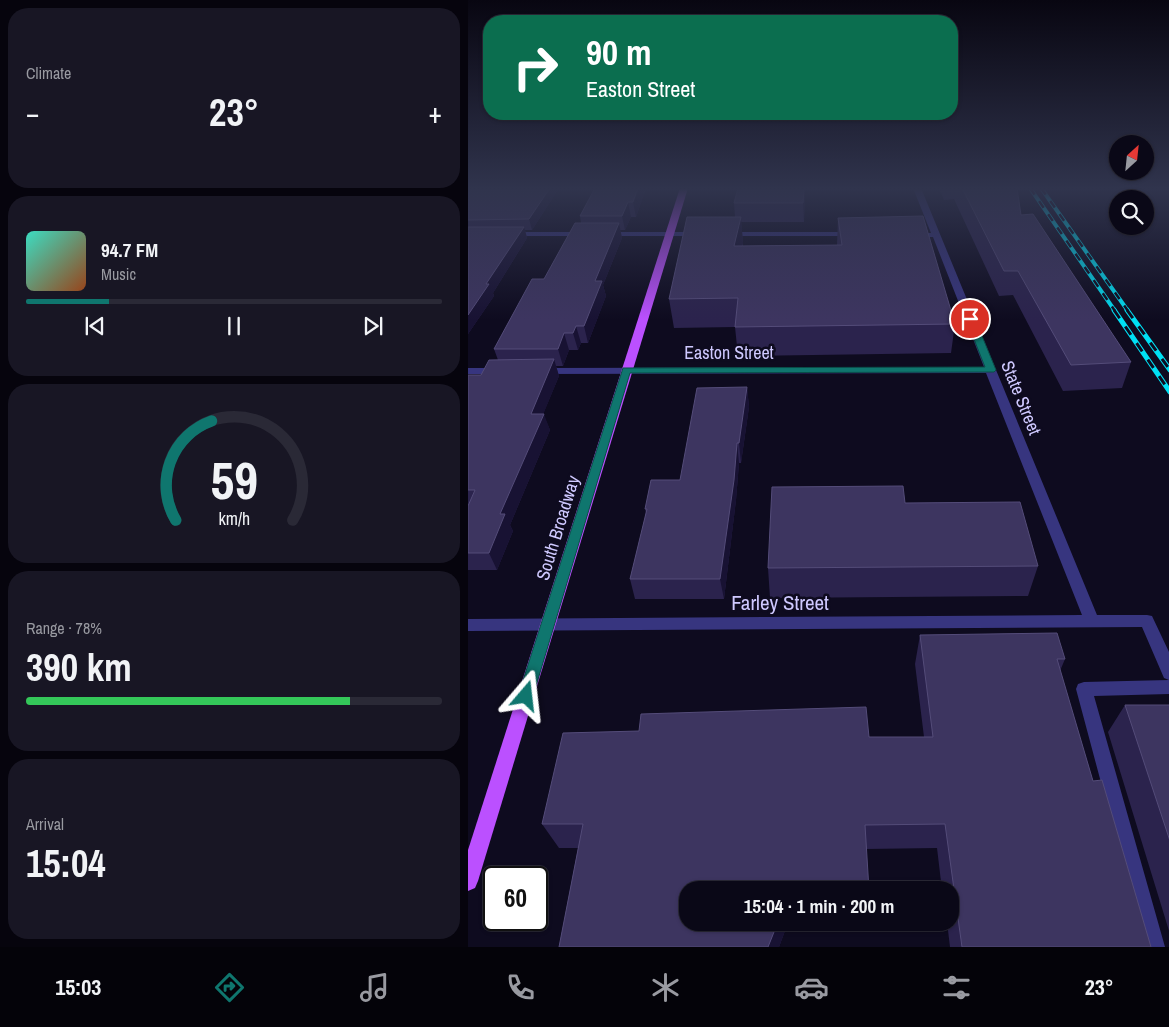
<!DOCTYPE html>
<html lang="en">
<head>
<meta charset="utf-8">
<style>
	:root { --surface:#0a0817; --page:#181624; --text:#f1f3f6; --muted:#999aa1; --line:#2a2936; --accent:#0f766e }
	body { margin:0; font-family:"Archivo Narrow",sans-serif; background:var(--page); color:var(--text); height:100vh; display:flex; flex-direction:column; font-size:19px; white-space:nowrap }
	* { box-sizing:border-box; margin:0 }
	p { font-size:16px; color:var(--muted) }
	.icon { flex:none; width:28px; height:28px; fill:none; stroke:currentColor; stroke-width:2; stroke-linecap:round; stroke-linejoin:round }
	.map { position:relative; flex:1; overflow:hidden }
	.sheet { display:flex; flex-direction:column; gap:8px; padding:8px; background:#06040d; width:468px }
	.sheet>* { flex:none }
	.guide { position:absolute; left:15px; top:15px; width:475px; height:105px; border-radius:20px; box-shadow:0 1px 4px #0004,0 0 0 1px var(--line); background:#0b6e4f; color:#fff; overflow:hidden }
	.needle { width:32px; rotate:27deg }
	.tools { position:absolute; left:641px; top:135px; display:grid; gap:10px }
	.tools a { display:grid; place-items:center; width:45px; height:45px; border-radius:50%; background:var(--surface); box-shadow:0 1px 4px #0004,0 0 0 1px var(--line); font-size:25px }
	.speed { position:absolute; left:15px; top:866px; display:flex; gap:10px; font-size:25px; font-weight:700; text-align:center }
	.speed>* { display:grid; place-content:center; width:65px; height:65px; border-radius:50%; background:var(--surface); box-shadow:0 1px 4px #0004,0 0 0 1px var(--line); line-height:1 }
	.speed .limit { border:2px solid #111; border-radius:8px; background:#fff; color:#111 }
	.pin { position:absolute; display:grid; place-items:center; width:42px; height:42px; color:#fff; margin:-21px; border:2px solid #fff; border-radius:50%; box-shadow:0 1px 5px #0007 }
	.me { position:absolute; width:55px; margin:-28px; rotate:17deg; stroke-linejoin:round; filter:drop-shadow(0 0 4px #0008) }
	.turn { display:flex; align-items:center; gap:18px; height:105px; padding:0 20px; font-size:22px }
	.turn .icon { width:65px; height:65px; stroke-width:2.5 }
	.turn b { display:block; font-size:35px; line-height:42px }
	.big { font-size:38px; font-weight:700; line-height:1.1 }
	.sheet .widget { flex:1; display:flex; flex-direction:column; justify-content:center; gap:8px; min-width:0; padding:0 18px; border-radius:20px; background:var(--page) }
	.sheet .dial { align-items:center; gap:0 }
	.dial svg { height:130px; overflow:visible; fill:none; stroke:var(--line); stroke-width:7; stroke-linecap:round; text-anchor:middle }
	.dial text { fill:var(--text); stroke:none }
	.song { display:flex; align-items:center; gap:15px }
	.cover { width:60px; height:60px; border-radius:8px; background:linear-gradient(135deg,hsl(170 70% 55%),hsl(20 70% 35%)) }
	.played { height:5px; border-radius:2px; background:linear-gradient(90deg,var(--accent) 20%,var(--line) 20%) }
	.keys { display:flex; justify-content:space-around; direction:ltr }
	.heat { display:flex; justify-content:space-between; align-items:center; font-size:28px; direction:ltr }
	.charge { height:8px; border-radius:4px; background:linear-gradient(90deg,#34c759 78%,var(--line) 0) }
	.trip { position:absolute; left:211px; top:881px; width:280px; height:50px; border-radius:20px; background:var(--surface); box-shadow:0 1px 4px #0004,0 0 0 1px var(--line); font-weight:700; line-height:50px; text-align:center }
	.menu { display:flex; height:80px; justify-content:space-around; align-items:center; background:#040309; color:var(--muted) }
	.menu .icon { width:35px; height:35px }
	.menu .current { color:var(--accent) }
	.menu b { font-size:22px; color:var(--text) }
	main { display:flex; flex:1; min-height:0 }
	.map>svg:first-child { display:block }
</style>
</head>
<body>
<main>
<section class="sheet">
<div class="widget"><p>Climate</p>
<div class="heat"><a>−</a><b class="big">23°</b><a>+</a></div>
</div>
<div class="widget">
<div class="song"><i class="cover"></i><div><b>94.7 FM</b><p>Music</p></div></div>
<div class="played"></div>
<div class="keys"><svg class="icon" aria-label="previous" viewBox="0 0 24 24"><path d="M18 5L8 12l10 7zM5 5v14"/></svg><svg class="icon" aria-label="pause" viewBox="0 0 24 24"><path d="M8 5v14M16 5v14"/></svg><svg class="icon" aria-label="next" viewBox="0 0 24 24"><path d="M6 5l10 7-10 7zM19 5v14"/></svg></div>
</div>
<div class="widget dial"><svg viewBox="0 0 100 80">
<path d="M14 69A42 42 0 1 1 86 69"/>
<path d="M14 69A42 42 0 0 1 36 8" stroke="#0f766e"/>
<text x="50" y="56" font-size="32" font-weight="700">59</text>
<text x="50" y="72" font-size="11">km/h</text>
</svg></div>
<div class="widget"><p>Range · 78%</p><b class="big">390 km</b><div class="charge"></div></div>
<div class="widget"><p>Arrival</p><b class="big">15:04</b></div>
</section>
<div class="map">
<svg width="702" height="947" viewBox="0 0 702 947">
	<rect width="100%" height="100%" fill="#0e0b1f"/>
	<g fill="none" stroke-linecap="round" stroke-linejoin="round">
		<path fill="#37357f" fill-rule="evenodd" d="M445 188H453L629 615H679L684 616 702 654V694L626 696 697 947H677L608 689 610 684 616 682 701 680 696 678 674 627 0 631V619L614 615 518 373 72 374 67 371 72 368 516 367 465 237H445L441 235 445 233H463Z
			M39 232H117L121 234 117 236H39Z
			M134 232H232L236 234 232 236H137L133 234Z
			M254 232H385L389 234 385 236H257L253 234Z
			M0 368H30L35 371 30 374H0Z"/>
		<path fill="#bb50ff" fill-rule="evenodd" d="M212 188H220L10 881 7 888 0 891V850Z"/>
		<defs>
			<path id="rail-far1" d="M562 188 647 311
				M573 188 660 311"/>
			<path id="rail" d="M646 310 702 392
				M659 310 702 370"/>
		</defs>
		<use href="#rail-far1" stroke="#00e0f4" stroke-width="4"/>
		<use href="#rail" stroke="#00e0f4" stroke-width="5"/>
		<use href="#rail-far1" stroke="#0e0b1f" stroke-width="2.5" stroke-dasharray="8" stroke-linecap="butt"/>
		<use href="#rail" stroke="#0e0b1f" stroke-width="3" stroke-dasharray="10" stroke-linecap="butt"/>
	</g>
	<path fill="#2b234d" d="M0 188H91L64 230H57L59 238 25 293 26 296 0 334Z
		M127 188H178L168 217H163L157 230H152L154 238 135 285 138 296 120 343H113L110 350H101L95 366H88L91 376 75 414 82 430 42 525 45 531 29 570H0V375H13L30 360 26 349 76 279 113 223 112 216Z
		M337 188 336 222H273L275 243V246L369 245 370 218 487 324 483 353 270 356 267 327 206 328 201 299 267 217 266 203Z
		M383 188H444V189L385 191Z
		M454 188H549L553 215 663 362 654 388 595 391 545 295 531 296 486 199 476 200 471 188 455 189Z
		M279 387 281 407 273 463H271L268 500 256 599H167L162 579 178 513 177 509 212 480Z
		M437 503 570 566 560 596 302 598 300 568Z
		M452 635 597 659 592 671 625 781 683 947H482L479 922H482V890H474L469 848 398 849 220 922H401L399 930 318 928 311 947H91L110 848H91L74 824 401 737H456L447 664Z
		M657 705H702V934L640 732Z"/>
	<path fill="#181233" d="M82 188H91L64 230 61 219Z
		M170 188H178L168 217 165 202Z
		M336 188H337L336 222 335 203Z
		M160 202 163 217 157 230 154 216Z
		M273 217 275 243 268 273 266 246Z
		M151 223 154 238 135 285 138 296 120 343 116 326 127 281Z
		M56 227 59 238 25 293 26 296 0 334V315L18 284Z
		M108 326 113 343 110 350 105 333Z
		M96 333 101 350 95 366 90 349Z
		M86 359 91 376 70 427 76 414 82 430 42 525 45 531 29 570 21 553 32 514 63 414Z
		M279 387 281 407 273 463 271 443Z
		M269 443 271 463 268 500 256 599 252 579Z
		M310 922H317L318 928 311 947H300Z"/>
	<path fill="#3d3560" stroke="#544c79" d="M0 188H82L61 219 0 220Z
		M127 188H170L165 202H160L154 216H112Z
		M270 188H336L335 203H266Z
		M494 188H549L553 215 565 214 663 362 603 365 550 271H536Z
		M455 216 487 324 267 327 270 298 201 299 219 217H273L266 246 374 245 370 218Z
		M107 223H151L127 281H134L116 326H108L105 333H96L90 349H26L64 279H76Z
		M0 227H56L18 284H21L0 315Z
		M86 359 63 414H76L32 514H37L21 553H0V506L7 490H0V375H13L21 360Z
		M279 387 271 443H269L266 480 252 579H162L179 509H177L183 480H212L229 388Z
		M435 486 437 503 552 502 570 566 300 568 304 487Z
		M589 633 597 659H589L625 781 634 780 683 947H494L477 824 397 825 401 890H220V922H310L300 947H91L115 824H74L95 733 171 731 173 714 398 707 401 737H465L452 635Z
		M657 705H702V841Z"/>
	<linearGradient id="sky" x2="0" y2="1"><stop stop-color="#080611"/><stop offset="0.59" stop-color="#30344d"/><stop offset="1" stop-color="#30344d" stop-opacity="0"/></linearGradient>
	<rect width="702" height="320" fill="url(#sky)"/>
	<path fill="#0f766e" stroke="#0a4d48" d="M499 317H506L507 319 528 370 526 372 162 373 65 696 63 700 58 702 52 700 50 696 155 368 517 367 498 319Z"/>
	<g text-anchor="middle" stroke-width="5" stroke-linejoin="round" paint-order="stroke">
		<g font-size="18" fill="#cfc9ff" stroke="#0e0b1f">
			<text x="261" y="359">Easton Street</text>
			<text transform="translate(553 398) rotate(68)" y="6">State Street</text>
			<text transform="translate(90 528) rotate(-73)" y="6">South Broadway</text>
		</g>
		<g font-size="21" fill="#cfc9ff" stroke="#0e0b1f">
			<text x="312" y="610">Farley Street</text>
		</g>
	</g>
</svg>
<div class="tools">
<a><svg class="needle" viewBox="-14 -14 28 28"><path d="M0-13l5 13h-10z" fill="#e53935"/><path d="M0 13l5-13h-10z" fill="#999aa1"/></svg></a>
<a><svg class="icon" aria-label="search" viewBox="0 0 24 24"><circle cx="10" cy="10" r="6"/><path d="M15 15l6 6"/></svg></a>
</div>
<div class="speed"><div class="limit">60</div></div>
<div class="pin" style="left:502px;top:319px;background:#d93025"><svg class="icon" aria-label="arrive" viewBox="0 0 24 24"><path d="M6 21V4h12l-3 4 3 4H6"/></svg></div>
<svg class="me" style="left:58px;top:696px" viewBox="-20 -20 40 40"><path d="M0-17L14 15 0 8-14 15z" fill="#0f766e" stroke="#fff" stroke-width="4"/></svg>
<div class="trip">15:04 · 1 min · 200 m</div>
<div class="guide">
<div class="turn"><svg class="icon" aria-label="right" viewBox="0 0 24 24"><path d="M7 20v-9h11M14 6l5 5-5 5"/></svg><div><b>90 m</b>Easton Street</div></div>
</div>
</div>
</main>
<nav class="menu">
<b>15:03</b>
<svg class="icon current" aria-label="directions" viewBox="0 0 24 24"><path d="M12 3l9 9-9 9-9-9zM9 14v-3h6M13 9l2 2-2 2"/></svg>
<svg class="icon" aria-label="music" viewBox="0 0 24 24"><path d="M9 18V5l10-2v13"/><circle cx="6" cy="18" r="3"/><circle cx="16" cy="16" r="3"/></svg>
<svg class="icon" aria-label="phone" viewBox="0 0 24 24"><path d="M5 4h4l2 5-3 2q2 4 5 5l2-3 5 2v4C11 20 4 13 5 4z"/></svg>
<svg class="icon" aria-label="climate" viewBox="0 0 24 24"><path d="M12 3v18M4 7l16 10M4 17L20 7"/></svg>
<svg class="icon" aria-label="car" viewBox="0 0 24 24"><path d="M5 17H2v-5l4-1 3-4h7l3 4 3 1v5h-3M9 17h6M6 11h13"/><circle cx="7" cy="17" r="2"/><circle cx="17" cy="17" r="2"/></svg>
<svg class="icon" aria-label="filters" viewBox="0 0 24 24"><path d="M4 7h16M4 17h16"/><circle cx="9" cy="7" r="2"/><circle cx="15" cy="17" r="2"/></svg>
<b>23°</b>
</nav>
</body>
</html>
